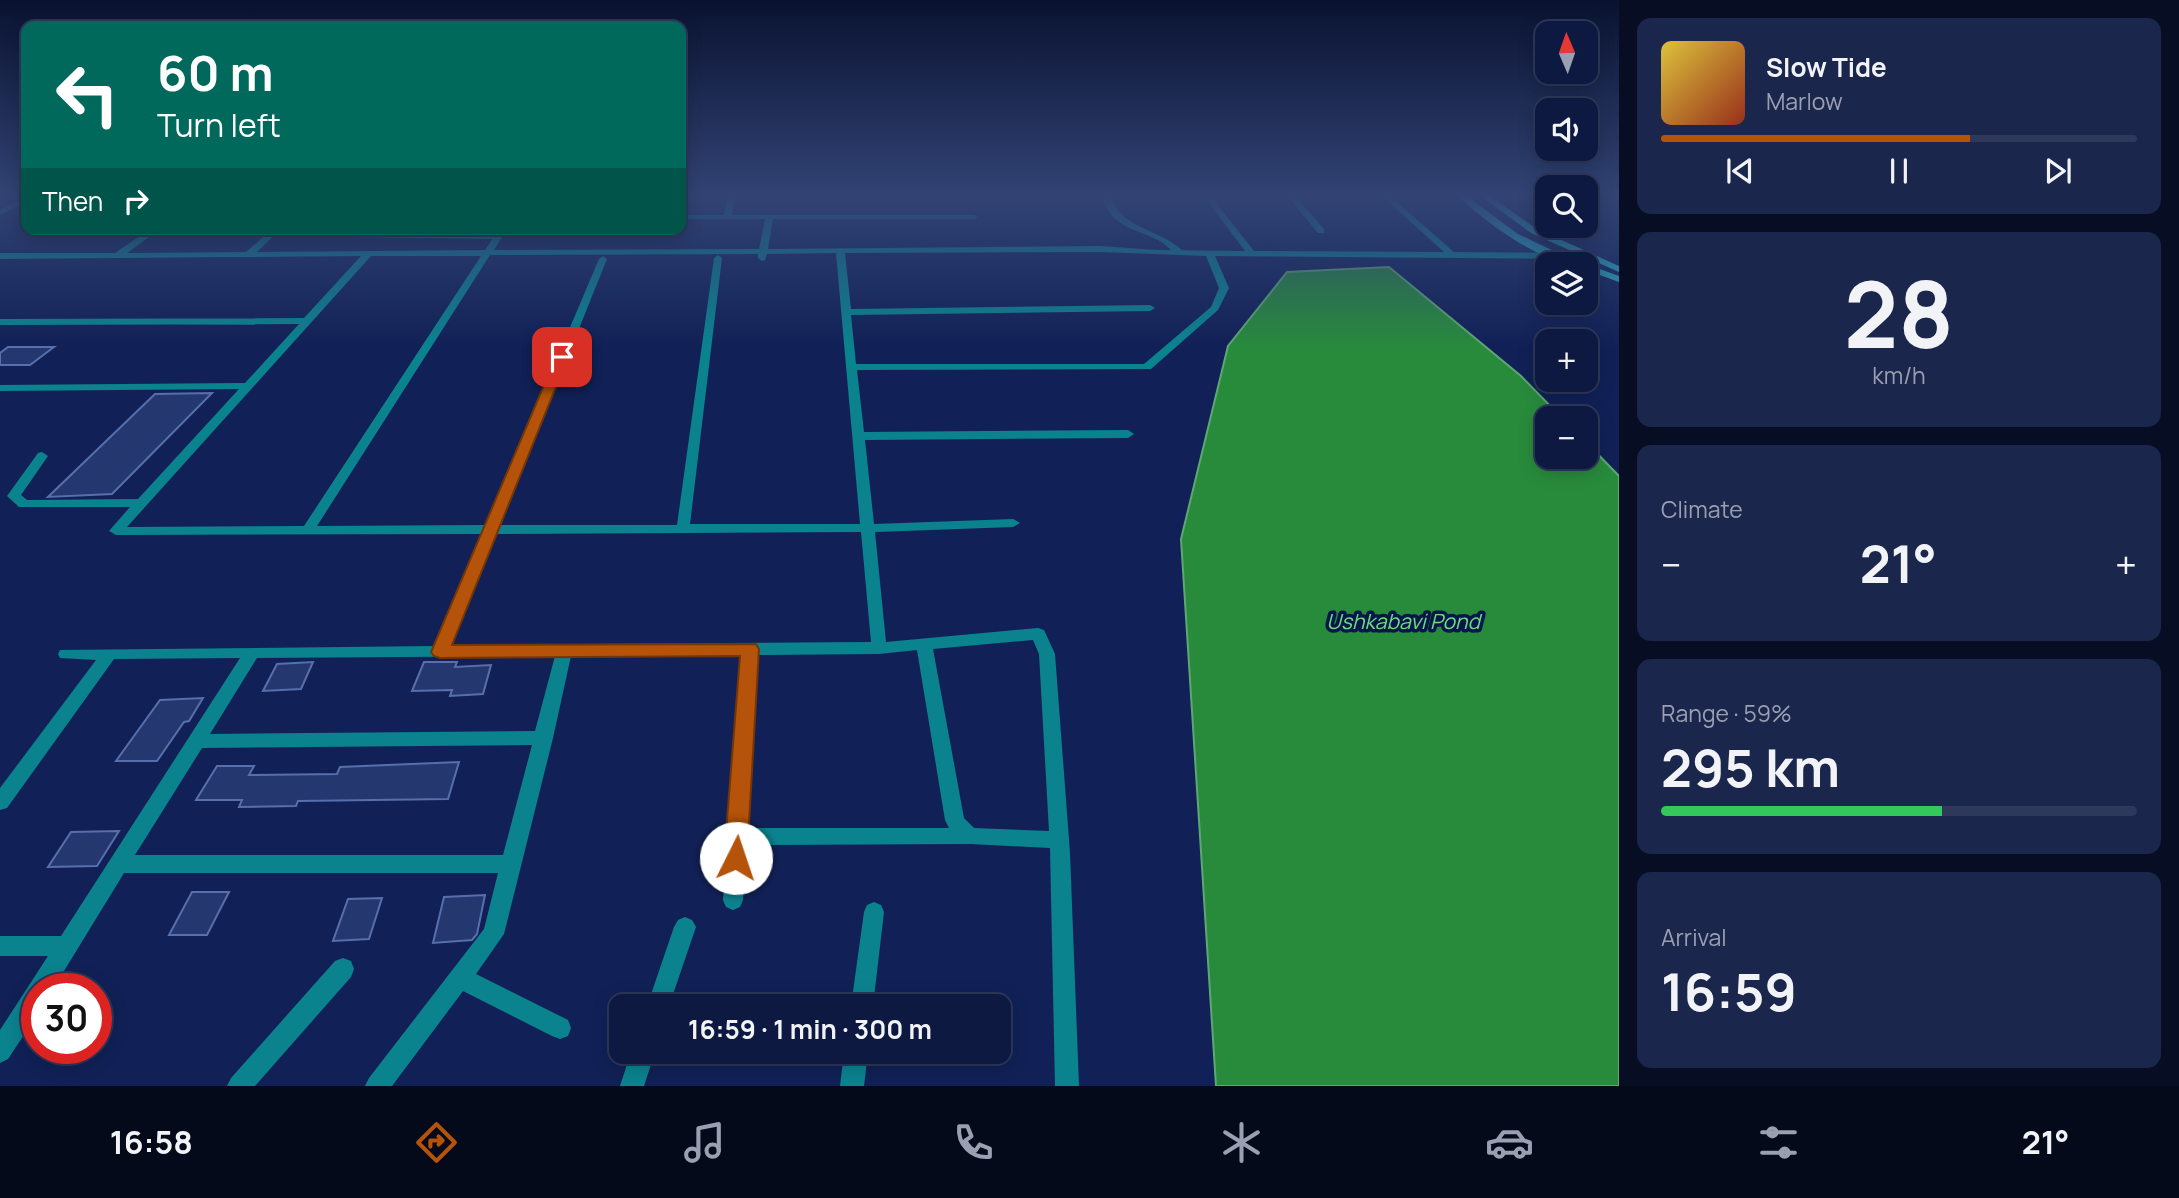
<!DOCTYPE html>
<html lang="en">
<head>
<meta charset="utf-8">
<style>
	:root { --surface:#0d1941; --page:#1b264c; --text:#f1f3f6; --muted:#9aa0b1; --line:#2d385a; --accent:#b45309 }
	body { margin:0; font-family:Manrope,sans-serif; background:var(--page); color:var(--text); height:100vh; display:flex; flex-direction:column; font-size:26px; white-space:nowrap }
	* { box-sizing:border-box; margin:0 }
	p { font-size:23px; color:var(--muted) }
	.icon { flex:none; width:38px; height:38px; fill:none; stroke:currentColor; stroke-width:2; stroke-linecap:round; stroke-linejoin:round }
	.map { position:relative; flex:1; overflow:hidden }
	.sheet { display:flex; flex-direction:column; gap:18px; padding:18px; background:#070e24; width:560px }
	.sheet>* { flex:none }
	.guide { position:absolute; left:21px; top:21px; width:665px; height:214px; border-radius:14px; box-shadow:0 4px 18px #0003,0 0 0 2px var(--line); background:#00695c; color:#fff; overflow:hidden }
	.needle { width:46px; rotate:358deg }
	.controls { position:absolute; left:1535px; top:21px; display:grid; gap:14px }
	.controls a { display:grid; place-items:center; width:63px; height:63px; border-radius:14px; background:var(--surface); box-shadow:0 4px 18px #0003,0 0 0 2px var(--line); font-size:35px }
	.speed { position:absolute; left:21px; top:973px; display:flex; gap:14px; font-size:35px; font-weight:700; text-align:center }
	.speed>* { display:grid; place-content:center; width:91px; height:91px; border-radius:50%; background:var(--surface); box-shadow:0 4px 18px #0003,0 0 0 2px var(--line); line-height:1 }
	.speed .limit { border:10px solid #d22; background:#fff; color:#111 }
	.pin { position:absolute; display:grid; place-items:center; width:60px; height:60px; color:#fff; margin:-30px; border-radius:14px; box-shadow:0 4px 10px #0006 }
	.me { position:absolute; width:77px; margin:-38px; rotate:4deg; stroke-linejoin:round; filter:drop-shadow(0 0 5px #0008) }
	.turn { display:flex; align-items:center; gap:24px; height:147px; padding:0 21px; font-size:32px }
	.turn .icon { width:91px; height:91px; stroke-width:2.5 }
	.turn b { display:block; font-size:49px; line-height:60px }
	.then { display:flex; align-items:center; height:66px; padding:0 21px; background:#0003; gap:14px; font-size:26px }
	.big { font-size:52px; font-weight:700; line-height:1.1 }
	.sheet .tile { flex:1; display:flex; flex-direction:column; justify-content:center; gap:10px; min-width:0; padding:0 24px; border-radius:14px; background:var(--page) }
	.sheet .dial { align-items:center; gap:0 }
	.dial b { font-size:91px; line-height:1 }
	.song { display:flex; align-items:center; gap:21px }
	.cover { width:84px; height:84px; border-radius:10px; background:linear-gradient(135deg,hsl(50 70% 55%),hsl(10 70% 35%)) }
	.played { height:7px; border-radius:4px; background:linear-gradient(90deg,var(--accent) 65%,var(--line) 65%) }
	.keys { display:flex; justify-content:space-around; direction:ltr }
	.heat { display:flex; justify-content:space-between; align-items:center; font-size:38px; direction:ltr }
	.charge { height:10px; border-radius:5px; background:linear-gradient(90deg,#34c759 59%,var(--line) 0) }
	.trip { position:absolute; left:609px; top:994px; width:402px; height:70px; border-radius:14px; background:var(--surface); box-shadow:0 4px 18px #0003,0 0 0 2px var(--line); font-weight:700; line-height:70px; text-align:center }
	.menu { display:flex; height:112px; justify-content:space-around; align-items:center; background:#050a1a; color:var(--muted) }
	.menu .icon { width:49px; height:49px }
	.menu .selected { color:var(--accent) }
	.menu b { font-size:32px; color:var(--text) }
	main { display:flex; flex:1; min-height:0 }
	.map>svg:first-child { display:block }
</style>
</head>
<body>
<main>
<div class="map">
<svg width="1619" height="1086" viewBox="0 0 1619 1086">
	<rect width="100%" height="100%" fill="#112157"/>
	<path fill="#288b3c" stroke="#5ea775" stroke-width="2" d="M1389 267 1521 376 1562 418H1547V457H1586V442L1619 476V1086H1216L1181 539 1228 346 1287 272Z"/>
	<path fill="#24376f" stroke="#576fac" stroke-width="2" d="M8 347H54L30 365H0V353Z
		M212 393 112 494 48 497 155 394Z
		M313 662 301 689 263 691 277 664Z
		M424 662H457L455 667 491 665 483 694 450 696 452 690 412 691Z
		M203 698 189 721 184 722 157 761H116L160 700Z
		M459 762 448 799 298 801 296 806 239 807 242 800H196L217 766H254L249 775 337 774 340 767Z
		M119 831 97 866 48 867 71 832Z
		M192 892H229L207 935H169Z
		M485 895 477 934 472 940 433 943 444 897Z
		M382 898 369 939 333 941 348 899Z"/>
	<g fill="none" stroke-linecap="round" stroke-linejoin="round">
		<path fill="#0b838f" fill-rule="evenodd" d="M1101 195H1109C1123 231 1158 227 1183 251V255C1174 255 1168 246 1160 241 1146 233 1128 230 1115 219 1108 213 1105 204 1101 195Z
			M346 233H499L503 236 499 239 349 237 345 235Z"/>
		<path fill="#0b838f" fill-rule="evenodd" d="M728 195H736L732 215H974L978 217 974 219H773L768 249 1100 246 1158 250 1245 251 1203 195H1210L1254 251 1444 252 1381 195H1389L1454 252 1591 253 1595 256 1591 259 1215 256 1229 288 1218 310 1151 369 857 370 864 432 1128 430 1134 434 1128 438 865 440 874 524 1013 519 1020 523 1013 527 875 532 886 642 1038 628 1044 630 1055 654 1070 853 1079 1086H1055L1050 848 971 844 746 845 743 900 740 907 733 910 726 907 723 900 742 655 571 656 553 738 504 934 476 974 568 1020 571 1028 568 1036 560 1039 552 1036 463 991 392 1086H365L369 1078 484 929 498 873H124L53 989H37V1015L8 1059 0 1063V1030L48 956H0V936H61L240 658 114 659 7 808 0 810V788L96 660 60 658 58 654 60 650 435 646 483 534 116 535 109 531 130 507H19L7 496 38 453 42 452 48 456 21 495 27 500 138 499 239 389 0 391V385L245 383 299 324 0 325V319L304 318 361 256 0 259V253H115L150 229H160L127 253 246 252 272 229H281L257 252 485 250 499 229H507L494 250 759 249 765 219H681V215H724ZM1100 252 1206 256 1219 288 1211 307 1144 364H856L851 315 1150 311 1155 308 1150 305 851 309 845 253ZM836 253 860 524H690L722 258 718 255 714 258 677 525H500L607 259 603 256 599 259 486 525 317 526 490 255 758 254V258L762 261 765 260 767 254ZM371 256H481L304 526 127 527ZM861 532 871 642 451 645 496 534ZM1033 640 1039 654 1049 831 974 828 964 818 933 649ZM917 650 945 820 949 828H747L758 655 879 654ZM555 656 535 731 210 734 257 658ZM532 745 503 855H135L202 748Z
			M1286 195H1294L1324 229V233H1318Z
			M26 197V202L0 215V210Z
			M874 902 881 905 884 912 873 1006H851L864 912 867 905Z
			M685 917 692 920 696 927 669 1006H647L674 927 678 920Z
			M343 958 351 961 354 969 351 977 255 1086H227L231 1078 335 961Z
			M631 1052H655L644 1086H620Z
			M844 1052H868L864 1086H840Z"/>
		<path fill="#27b2c2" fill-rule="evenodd" d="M1457 195H1465L1518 234 1581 264C1543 266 1484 221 1457 195Z
			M1479 195H1488L1537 229 1619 266V272L1531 233Z
			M1586 264 1619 276V282L1586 270Z"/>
	</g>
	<linearGradient id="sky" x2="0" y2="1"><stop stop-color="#091230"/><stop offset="0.56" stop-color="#324374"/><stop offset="1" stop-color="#324374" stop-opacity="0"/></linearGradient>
	<rect width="1619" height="348" fill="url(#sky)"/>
	<path fill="#b45309" stroke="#753606" stroke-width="2" d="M562 354 568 357 452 645 756 644 759 649 747 858 744 865 736 868 728 865 724 858 740 656 440 658 434 656 431 652 556 357Z"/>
	<g text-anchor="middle" stroke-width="7" stroke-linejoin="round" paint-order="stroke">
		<g font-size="21" font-style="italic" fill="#68e07a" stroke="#09164b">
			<text x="1403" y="629">Ushkabavi Pond</text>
		</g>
	</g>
</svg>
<div class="controls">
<a><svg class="needle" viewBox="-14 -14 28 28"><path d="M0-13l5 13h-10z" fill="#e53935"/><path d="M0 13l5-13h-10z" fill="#9aa0b1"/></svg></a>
<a><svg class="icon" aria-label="sound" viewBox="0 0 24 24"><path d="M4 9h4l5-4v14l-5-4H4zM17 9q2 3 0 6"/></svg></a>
<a><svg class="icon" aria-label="search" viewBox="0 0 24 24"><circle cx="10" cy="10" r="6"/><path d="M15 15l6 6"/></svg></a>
<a><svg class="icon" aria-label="layers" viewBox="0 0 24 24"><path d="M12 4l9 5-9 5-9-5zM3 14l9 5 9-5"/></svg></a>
<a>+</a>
<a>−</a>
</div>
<div class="speed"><div class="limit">30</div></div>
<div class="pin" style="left:562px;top:357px;background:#d93025"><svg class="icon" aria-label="arrive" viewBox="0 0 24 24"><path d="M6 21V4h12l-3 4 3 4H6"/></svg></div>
<svg class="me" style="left:736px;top:858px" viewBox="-20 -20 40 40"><circle r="19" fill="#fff"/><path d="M0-13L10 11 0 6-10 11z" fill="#b45309"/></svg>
<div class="trip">16:59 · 1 min · 300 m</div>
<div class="guide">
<div class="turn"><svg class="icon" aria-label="left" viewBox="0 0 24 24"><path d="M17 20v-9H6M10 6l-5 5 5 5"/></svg><div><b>60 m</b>Turn left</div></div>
<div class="then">Then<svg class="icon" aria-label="right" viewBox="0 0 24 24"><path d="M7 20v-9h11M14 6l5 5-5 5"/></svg></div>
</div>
</div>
<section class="sheet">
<div class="tile">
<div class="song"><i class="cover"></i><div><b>Slow Tide</b><p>Marlow</p></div></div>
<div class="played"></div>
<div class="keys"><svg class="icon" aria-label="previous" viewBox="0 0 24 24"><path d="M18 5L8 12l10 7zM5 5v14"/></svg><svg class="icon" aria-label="pause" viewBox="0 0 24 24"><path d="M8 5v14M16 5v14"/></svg><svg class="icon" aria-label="next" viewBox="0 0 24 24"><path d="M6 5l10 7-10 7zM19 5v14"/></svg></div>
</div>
<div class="tile dial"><b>28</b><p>km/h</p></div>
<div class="tile"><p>Climate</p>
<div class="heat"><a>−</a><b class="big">21°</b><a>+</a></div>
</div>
<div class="tile"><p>Range · 59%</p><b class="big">295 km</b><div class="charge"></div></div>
<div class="tile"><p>Arrival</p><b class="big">16:59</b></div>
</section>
</main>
<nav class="menu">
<b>16:58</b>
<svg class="icon selected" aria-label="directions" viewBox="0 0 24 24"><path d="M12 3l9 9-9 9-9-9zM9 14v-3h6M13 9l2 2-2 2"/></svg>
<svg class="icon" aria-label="music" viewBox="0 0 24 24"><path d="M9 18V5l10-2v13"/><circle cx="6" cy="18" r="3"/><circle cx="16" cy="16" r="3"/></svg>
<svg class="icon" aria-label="phone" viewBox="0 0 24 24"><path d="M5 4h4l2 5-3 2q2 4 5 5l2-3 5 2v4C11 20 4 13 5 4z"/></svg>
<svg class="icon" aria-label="climate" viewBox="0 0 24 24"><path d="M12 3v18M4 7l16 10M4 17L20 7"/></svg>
<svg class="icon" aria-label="car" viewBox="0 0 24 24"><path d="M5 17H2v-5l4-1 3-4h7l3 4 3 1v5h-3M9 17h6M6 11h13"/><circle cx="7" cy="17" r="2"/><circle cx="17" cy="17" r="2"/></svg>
<svg class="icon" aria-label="filters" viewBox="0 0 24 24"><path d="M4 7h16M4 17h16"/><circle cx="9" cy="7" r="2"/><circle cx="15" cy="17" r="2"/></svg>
<b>21°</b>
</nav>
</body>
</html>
